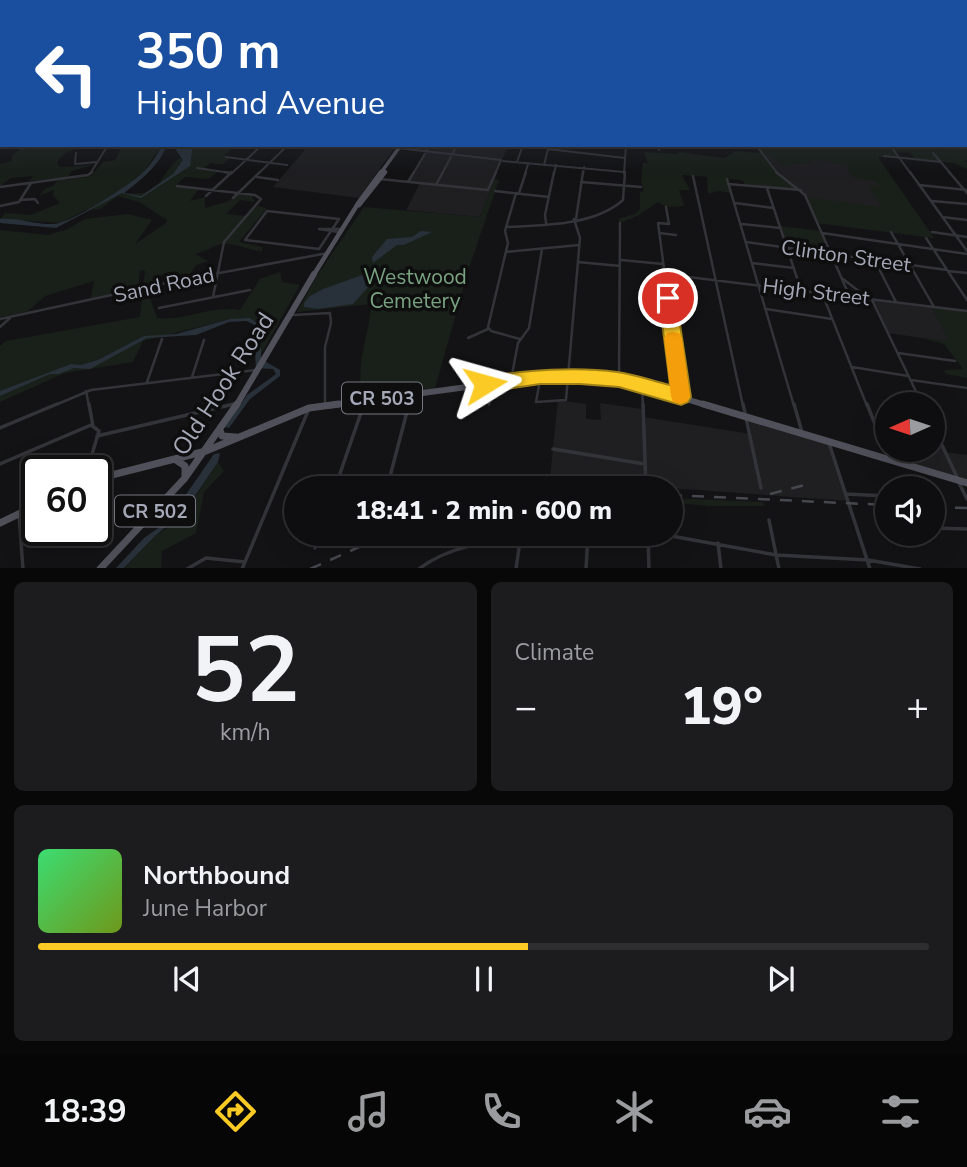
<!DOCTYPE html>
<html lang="en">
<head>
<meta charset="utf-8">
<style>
	:root { --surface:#0e0e10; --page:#1c1c1e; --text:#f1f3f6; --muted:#9b9c9f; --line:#2e2e30; --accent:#fbca24 }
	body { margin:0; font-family:"Nunito Sans",sans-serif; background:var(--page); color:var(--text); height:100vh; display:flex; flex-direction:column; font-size:26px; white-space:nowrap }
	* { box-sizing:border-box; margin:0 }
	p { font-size:23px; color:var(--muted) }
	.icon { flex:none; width:38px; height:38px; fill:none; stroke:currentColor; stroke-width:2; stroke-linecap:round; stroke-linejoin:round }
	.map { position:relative; height:568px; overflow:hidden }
	.panel { display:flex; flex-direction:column; gap:14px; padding:14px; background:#080809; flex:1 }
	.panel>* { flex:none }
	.guide { position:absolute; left:0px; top:0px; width:968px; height:147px; box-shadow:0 7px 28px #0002,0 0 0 2px var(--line); background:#1a4fa0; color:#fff; overflow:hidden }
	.needle { width:46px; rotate:267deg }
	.controls { position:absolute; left:875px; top:392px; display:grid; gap:14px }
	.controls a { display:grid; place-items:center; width:70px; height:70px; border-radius:50%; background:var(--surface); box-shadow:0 7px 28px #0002,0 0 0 2px var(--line); font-size:35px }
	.speed { position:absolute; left:21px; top:455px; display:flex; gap:14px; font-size:35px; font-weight:700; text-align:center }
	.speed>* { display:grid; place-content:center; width:91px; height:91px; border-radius:50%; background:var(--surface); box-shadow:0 7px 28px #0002,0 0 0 2px var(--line); line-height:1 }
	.speed .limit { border:4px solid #111; border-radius:10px; background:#fff; color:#111 }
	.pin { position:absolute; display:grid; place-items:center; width:60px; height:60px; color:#fff; margin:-30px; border:4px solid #fff; border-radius:50%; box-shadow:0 2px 7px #0007 }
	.me { position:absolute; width:77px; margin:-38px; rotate:82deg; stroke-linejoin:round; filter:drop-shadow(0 0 5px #0008) }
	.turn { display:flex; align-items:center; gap:24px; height:147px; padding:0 21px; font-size:32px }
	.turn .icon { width:91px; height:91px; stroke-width:2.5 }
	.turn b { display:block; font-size:49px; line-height:60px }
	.big { font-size:52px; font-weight:800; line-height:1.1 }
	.panel .widget { flex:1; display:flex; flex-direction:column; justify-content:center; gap:10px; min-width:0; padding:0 24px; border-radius:10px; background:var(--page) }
	.panel .dial { align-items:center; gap:0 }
	.dial b { font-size:91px; line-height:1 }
	.song { display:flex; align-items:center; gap:21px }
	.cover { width:84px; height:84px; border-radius:10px; background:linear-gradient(135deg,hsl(140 70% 55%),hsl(80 70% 35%)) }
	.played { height:7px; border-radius:4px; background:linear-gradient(90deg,var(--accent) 55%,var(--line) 55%) }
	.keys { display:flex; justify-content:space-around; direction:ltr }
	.heat { display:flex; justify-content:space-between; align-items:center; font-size:38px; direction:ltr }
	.panel .tiles { flex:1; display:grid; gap:14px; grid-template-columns:1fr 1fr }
	.widget:last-child { grid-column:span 2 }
	.trip { position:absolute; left:284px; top:476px; width:399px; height:70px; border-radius:35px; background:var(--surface); box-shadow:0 7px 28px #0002,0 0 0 2px var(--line); font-weight:800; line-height:70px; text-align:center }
	.tab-bar { display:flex; height:112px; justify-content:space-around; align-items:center; background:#060606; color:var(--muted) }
	.tab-bar .icon { width:49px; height:49px }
	.tab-bar .active { color:var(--accent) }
	.tab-bar b { font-size:32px; color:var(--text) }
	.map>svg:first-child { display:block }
</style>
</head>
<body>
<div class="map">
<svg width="967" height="569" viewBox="0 0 967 569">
	<rect width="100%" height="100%" fill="#131315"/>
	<path fill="#1f1f22" d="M309 145H383L396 146 359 198 273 187Z
		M406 145H508L480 217 406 210 420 183 408 181 425 151 404 149Z
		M761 153 877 157 934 238 817 223 806 197 780 177Z
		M869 298 931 306 950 342 887 333 878 309Z
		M558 400 586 404V419L601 420 600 403 642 409 643 417 751 434 748 416 828 440 848 501 670 488H549Z
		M876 429 887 431V450H933V437L939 438 945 452 967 455V483L888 457Z"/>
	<path fill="#19201a" d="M967 137V160L963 162H967V169L954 163 915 159 910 153 895 152 899 158 878 157 934 238 817 223 806 197 881 207 869 185 880 186 874 181 854 178 846 166 811 158 813 162 784 166 764 153 778 174 801 190 746 186 742 180 727 179 731 193 718 191 708 194 707 177 682 175 690 190H679L684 206 666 207 658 202 639 215 620 223 618 219 635 214 640 209V193L644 190 641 182 643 163H648L644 152 678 154V152L725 158 735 151 761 153 756 145H966Z
		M46 145H96C81 148 65 148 57 163L60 167 93 165 72 171 65 180 91 176 103 162 115 160 122 145H162L145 170 127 185 125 194C132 193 144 194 149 191 164 184 167 164 181 158L177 149 179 145H235L224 156 230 158 223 164 210 163 203 169 218 172 208 179 185 177 177 184 179 187 198 190 190 201 205 197V208L229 201 236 193 252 196 255 202 240 200 226 214 247 216 257 206 267 208 239 242 263 247 262 251C248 251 236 242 222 244 215 245 204 252 195 254L208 261 196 265 190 274 156 275 150 298 157 318C186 321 210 305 240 310L260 279 280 272 282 282 300 285 260 356 257 321 230 319 143 341 133 362 65 373 0 402V346L6 341 140 317 145 270 140 271 138 288 91 298 94 281 45 296 27 312 0 317V230L48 235 68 229 85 219 128 214 152 220 135 244 166 223 167 220 139 202 118 196 100 209 85 210 61 223 0 219 5 213 31 215 60 203 53 195 54 190 39 196 45 189 54 185 59 178 29 181 33 176 11 178 0 186V164L12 161V156L21 148Z
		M494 179 499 180 470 265 434 391 365 400C352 369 370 335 371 304L297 312 318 274 364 207 480 217Z
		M780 226 821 231 830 252 804 249 801 242 784 240Z
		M931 306 967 311V378L946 374 944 371 946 370 963 369 944 344 921 338 949 341Z
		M218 462 224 471 204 492 196 533 162 551 161 568 124 569 155 536 170 526 197 494Z
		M670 498 763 502 764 506H708L670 502Z"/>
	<path fill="#283039" d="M162 145H167C159 166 141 180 124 193L141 196 173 174 183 160 176 150 177 147 193 145 190 166 141 198 122 193 56 228 0 223V219C18 217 36 225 54 224 72 223 130 185 143 172 151 165 158 154 162 145Z
		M421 231 432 232 404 245H397L373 263 372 257 387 239 412 237Z
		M365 274 371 284 353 304 318 309 304 307V303L310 296 323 289Z
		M250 318 261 326V359L280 370V376L250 399 229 428 225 427 247 395 276 374 273 369 256 368 253 324 246 321 229 322 196 335 147 338 90 369 74 368 59 374H50L0 396V391L71 364 81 365 98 360 144 336 176 334 230 319Z
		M220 453 218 462 184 512 155 536 124 568H116L144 538 167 522 214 454Z"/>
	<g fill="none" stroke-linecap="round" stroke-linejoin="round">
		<path stroke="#33343a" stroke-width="2" d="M658 145 659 150
			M756 145 778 174
			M890 145 911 174
			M0 146 8 145
			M398 148 501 160 495 174
			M548 149 625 158
			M76 153 75 164 97 162
			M933 153 951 174
			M884 156 941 162
			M226 157 287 165
			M503 161 624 172
			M517 162 523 145
			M544 165 549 145
			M197 168 231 173
			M90 174 108 145
			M231 174 262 145
			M258 174 288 145
			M413 174 430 145
			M442 174 457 145
			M525 174 528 164
			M554 174 556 165
			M583 174 584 167
			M624 174 626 145"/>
		<path stroke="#33343a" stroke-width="2.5" d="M224 172 231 173
			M776 172 805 195 849 295
			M910 172 967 251
			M949 172 967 193
			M693 176 743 406
			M257 177 278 180
			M380 179 488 190 496 172
			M727 179 794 406
			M408 182 414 172
			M581 182 641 187
			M728 184 801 190
			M436 185 443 172
			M919 185 967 190
			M177 186 255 195 261 199 224 242 213 297
			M0 187 88 175 92 172
			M767 188 801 290
			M495 191 549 197
			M516 193 505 231 508 243 488 327 491 331 520 339
			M519 193 526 172
			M206 196 232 172
			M233 198 260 172
			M20 200 35 199 38 203
			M932 201 967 204
			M735 203 773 208
			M0 206 19 202 31 183
			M666 207 669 224 658 223 681 397
			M267 211 339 219 319 249 245 240Z
			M942 217 967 220
			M576 219 583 172
			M546 223 545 215 554 172
			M742 224 780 228
			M506 227C543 225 594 226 623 200L625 172
			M339 232 319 229H343
			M891 232 934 307
			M932 232 967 237
			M659 233 676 235
			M822 233 967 254
			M926 238 967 300
			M746 242 947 270
			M506 252 579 245
			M874 259 896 302
			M621 260 663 264
			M578 262 620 266
			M752 263 794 268
			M948 271 967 273
			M664 274 967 311
			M843 279 873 302 922 404
			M822 293 867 406
			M159 308 250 290
			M766 309 832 319
			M293 315 330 313 331 323 325 347V405
			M0 319 176 281 328 253
			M0 327 10 318
			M468 338 488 329
			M898 353 955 361
			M852 367 908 376
			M192 377 204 340
			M619 379 620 223
			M511 380 518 343 529 328 542 249
			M540 380 536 402 566 400 580 238 574 219
			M911 380 967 388
			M147 382 162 339
			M642 386 643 406
			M86 391 89 406
			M490 401 492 386
			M53 406 91 390 256 370
			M226 406 234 404
			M363 406 364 403
			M409 406 411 397"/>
		<path stroke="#33343a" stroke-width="3.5" d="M89 404 93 426
			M643 404 646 488
			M743 404 761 488
			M794 404 802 432
			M867 404 888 457
			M933 426 957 477
			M0 428 57 404
			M97 436 234 404
			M829 443 870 569
			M553 449 645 464
			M0 464 91 425 99 431 87 471
			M959 483 967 499
			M335 488 364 404
			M387 488 409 404
			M846 494 887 496
			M19 514 23 569
			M769 520 779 569
			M933 528 967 529
			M648 534 649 569
			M660 534 776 555 868 560 920 569
			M718 543 721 569
			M315 548 320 534
			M187 569 206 558 245 562
			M242 569 308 411
			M419 569C446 548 485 540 519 542
			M516 569 521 534
			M586 569 588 534"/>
		<path stroke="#33343a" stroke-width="2.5" d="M0 142 2 140"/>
		<path stroke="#33343a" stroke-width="3.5" d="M478 387 488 394 489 404"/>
		<path stroke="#4f5059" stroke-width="3.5" d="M380 174 401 145"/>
		<path stroke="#4f5059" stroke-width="4.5" d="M359 205 385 172
			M313 276 359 202 381 172"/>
		<path stroke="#4f5059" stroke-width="6" d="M236 406 314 274
			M326 406 534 378 580 376 626 381 709 406"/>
		<path stroke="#4f5059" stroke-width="7" d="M703 404 967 483
			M220 430 222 436 236 437
			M176 460 185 466V476
			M96 479 206 451 309 408 339 404
			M0 523 37 505
			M100 569 185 478 237 404"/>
		<path stroke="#46484f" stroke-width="2.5" stroke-dasharray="12 10" stroke-linecap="butt" d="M770 494 809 484
			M670 495 887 505
			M933 507 967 508
			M310 569 388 534"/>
	</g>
	<linearGradient id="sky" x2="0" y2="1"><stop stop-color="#0a0a0c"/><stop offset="0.54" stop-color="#333946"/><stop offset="1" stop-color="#333946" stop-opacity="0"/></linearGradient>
	<rect width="967" height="171" fill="url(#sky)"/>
	<path fill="#fbca24" stroke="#a38317" stroke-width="2" d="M668 292 676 298 691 397 688 402 681 405 619 387 580 384H540L485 392 479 389 476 384 479 378 485 376C529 371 572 366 617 372 634 374 653 381 670 385L659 298Z"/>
	<path fill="#f59e0b" d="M673 332 679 333 682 338 690 396 687 402 680 404 673 402 671 396 664 338 667 333Z"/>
	<g text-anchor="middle" stroke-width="7" stroke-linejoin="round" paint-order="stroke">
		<g fill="#0e0e0f" stroke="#767984" stroke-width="2">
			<rect x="342" y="382.5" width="80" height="31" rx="5"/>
			<rect x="115" y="495.5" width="80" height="31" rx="5"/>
		</g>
		<g font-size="19" font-weight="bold" fill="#a3a7b6">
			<text x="382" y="405">CR 503</text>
			<text x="155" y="518">CR 502</text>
		</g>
		<g font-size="21" fill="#a3a7b6" stroke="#0e0e0f">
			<text transform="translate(846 256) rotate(8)" y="7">Clinton Street</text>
			<text transform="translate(164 285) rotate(-12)" y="7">Sand Road</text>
			<text transform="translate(816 292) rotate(7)" y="7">High Street</text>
		</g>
		<g font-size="21" fill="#79a280" stroke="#0e0e0f">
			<text x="415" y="284">Westwood<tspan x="415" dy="24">Cemetery</tspan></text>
		</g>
		<g font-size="24" fill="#a3a7b6" stroke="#0e0e0f">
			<text transform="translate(223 384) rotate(-57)" y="8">Old Hook Road</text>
		</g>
	</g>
</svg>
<div class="controls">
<a><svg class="needle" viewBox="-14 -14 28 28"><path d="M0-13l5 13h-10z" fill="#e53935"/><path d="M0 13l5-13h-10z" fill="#9b9c9f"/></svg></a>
<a><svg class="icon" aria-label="sound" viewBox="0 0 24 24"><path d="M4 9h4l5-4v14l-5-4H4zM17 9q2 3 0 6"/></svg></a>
</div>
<div class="speed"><div class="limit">60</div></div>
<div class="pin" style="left:668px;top:298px;background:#d93025"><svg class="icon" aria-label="arrive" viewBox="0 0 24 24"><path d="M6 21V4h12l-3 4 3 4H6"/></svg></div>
<svg class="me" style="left:485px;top:384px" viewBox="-20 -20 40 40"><path d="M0-17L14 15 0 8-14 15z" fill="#fbca24" stroke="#fff" stroke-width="4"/></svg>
<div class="trip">18:41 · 2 min · 600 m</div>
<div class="guide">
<div class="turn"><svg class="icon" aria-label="left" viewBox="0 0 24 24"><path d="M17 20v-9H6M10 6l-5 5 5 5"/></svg><div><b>350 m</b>Highland Avenue</div></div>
</div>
</div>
<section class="panel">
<div class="tiles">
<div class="widget dial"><b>52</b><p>km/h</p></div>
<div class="widget"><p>Climate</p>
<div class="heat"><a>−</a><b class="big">19°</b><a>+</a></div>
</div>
<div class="widget">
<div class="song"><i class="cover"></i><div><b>Northbound</b><p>June Harbor</p></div></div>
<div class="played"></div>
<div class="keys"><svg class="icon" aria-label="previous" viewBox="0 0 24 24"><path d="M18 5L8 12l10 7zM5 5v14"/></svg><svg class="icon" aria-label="pause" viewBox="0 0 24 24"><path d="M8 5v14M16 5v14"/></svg><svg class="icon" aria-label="next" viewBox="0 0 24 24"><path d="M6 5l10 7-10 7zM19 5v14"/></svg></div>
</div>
</div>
</section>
<nav class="tab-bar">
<b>18:39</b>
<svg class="icon active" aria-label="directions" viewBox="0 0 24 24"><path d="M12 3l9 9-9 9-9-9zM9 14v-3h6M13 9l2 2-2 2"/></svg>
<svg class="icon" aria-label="music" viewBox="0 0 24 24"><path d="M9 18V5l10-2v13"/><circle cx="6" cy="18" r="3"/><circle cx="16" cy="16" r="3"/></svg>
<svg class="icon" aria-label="phone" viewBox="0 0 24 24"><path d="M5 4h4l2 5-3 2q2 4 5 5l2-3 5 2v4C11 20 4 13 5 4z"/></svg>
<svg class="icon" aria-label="climate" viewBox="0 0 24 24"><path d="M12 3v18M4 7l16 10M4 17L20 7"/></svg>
<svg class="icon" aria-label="car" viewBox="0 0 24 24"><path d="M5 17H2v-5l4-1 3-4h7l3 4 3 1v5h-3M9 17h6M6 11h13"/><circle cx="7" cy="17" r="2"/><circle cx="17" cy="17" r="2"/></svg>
<svg class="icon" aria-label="filters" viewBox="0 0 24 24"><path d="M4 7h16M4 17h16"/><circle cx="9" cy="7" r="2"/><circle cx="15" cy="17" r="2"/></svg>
</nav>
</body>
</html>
